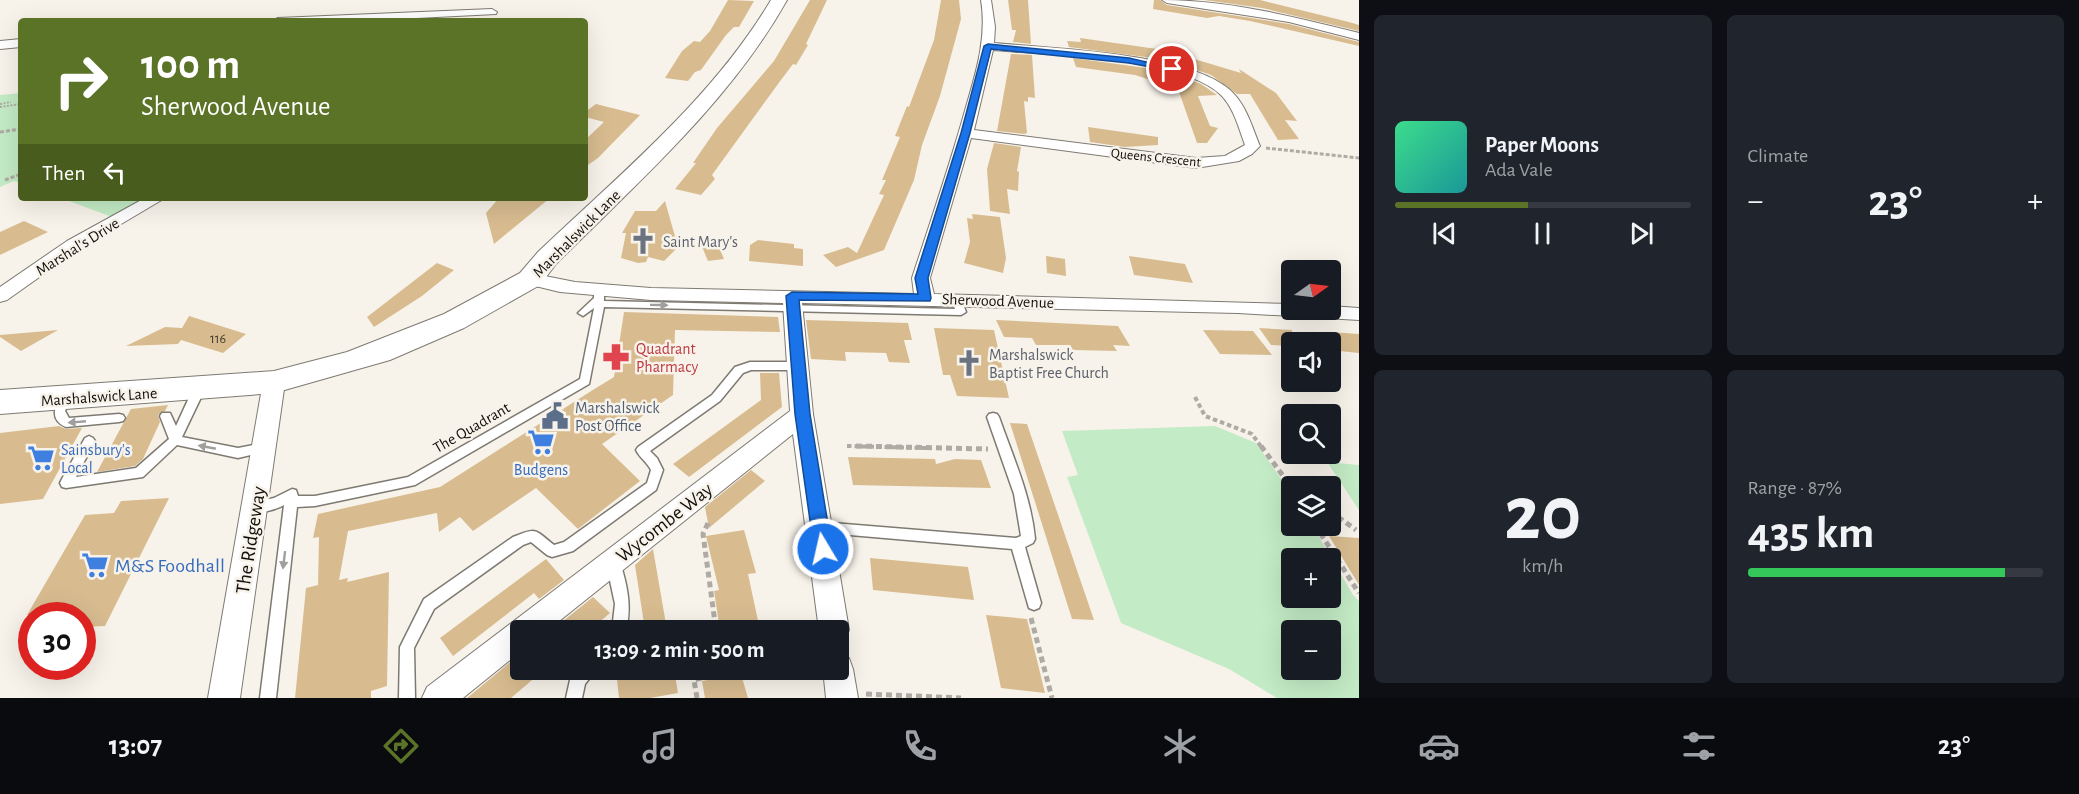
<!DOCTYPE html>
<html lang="en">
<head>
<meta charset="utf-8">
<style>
	:root { --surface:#171b24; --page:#20242c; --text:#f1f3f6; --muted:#9ea1a6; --line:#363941; --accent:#5a7326 }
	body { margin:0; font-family:"Alegreya Sans",sans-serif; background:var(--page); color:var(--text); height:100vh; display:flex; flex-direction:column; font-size:22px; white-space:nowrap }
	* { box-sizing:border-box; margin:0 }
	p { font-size:20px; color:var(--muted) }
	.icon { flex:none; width:33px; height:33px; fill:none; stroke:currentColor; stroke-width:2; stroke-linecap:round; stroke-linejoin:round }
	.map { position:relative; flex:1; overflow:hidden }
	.drawer { display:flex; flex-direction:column; gap:15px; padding:15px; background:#0d0f14; width:720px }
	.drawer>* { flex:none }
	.top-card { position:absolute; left:18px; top:18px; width:570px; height:183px; border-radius:6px; box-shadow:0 6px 24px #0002; background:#5a7326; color:#fff; overflow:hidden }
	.needle { width:39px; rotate:76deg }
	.controls { position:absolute; left:1281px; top:260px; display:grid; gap:12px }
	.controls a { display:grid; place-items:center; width:60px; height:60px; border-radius:6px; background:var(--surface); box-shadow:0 6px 24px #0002; font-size:30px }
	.speed { position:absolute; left:18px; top:602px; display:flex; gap:12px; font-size:30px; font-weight:700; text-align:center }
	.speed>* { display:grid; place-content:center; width:78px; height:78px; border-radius:50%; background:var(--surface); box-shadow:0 6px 24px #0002; line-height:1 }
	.speed .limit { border:9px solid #d22; background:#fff; color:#111 }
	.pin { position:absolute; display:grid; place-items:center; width:51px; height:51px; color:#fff; margin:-26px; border:3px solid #fff; border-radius:50%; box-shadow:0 2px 6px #0007 }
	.me { position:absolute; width:66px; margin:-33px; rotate:351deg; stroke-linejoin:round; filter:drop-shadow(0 0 4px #0008) }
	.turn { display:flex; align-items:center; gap:21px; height:126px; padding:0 24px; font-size:27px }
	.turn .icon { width:78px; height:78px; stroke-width:2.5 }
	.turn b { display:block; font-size:42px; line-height:51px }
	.then { display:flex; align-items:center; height:57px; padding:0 24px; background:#0003; gap:12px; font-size:22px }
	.big { font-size:45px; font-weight:700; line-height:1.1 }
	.drawer .tile { flex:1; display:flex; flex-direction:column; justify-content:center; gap:9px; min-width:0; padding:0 21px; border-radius:9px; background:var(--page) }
	.drawer .dial { align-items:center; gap:0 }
	.dial b { font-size:78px; line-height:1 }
	.song { display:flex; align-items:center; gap:18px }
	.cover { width:72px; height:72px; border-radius:9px; background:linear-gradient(135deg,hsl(150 70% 55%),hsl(180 70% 35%)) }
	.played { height:6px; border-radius:3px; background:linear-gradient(90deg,var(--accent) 45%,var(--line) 45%) }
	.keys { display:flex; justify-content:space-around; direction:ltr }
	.heat { display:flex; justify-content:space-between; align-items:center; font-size:33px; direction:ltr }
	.charge { height:9px; border-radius:4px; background:linear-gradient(90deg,#34c759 87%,var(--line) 0) }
	.drawer .tiles { flex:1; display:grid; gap:15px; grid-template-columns:repeat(2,1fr) }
	.trip { position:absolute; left:510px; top:620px; width:339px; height:60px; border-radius:6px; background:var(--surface); box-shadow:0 6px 24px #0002; font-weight:700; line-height:60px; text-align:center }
	.menu { display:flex; height:96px; justify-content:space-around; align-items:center; background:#090b0e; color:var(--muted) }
	.menu .icon { width:42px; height:42px }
	.menu .current { color:var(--accent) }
	.menu b { font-size:27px; color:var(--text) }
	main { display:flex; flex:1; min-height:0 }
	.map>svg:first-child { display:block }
</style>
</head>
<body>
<main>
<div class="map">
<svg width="1359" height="698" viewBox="0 0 1359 698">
	<rect width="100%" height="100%" fill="#f8f3ea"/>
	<path fill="#c3ebc5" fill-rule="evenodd" d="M21 93V183L14 181 0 187V95Z
		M61 198H146L112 217Z
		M1215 426 1256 443 1291 493 1292 525H1312L1353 595 1359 601V698H1277L1229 669 1121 623 1067 477 1078 475 1062 431ZM1292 558H1330V597H1292ZM1292 630H1330V669H1292Z
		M1327 462 1359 465V510Z"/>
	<path fill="#d8bc90" d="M728 0 754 1 739 27H734L726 35 701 70 695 72 688 81 665 78 682 51 694 41 700 42 710 31Z
		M810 0H827L806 44 808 45 796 65 793 64 778 84 712 175 715 179 701 195 675 189 696 163H693L717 128 774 61Z
		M941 0H959L961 19 940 96 922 145 914 180 884 250 836 267 823 255 848 247 857 253 884 195 879 194 886 180H882L900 137 895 136 907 106 909 107 934 40Z
		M1008 0H1028L1031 44 1013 42 1016 30H1012Z
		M1154 0H1160L1167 5 1289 24 1359 42V46L1250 21 1219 16 1207 18 1153 9Z
		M1204 0H1260L1349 22 1359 25V31L1262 8Z
		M1080 38 1164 50 1241 73 1239 69 1276 93 1297 121 1285 120 1299 139 1278 140 1250 94H1237L1211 75 1185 66 1153 58 1069 47 1067 41 1081 42Z
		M1011 54 1032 55 1035 98 1028 97V102L1024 101 1027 133 1024 134 997 131Z
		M1073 58 1146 68 1176 75 1201 84 1217 95 1198 96 1210 126 1218 128 1207 143H1197L1178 89 1135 75 1076 67Z
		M596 104 640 115 598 158 585 167V140L604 122 585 117V112Z
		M1088 127 1158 137V145L1125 147 1090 142Z
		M994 143 1021 147 1017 171 1019 172 1018 191 1007 189 1010 214 990 211 987 169Z
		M499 198H550L494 244 486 213Z
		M665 201 678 247 664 261 648 257 646 262 638 263 621 258 626 233H622L635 211H656Z
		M972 214 1000 217 1006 258 1003 273 964 263 970 242 967 218 973 219Z
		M24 221 48 232 0 255V232Z
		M716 240 724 259 708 261 700 242Z
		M758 240 794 244V248L803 249V266L749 261 750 245Z
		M1046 256 1065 259 1066 276 1047 273Z
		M1129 256 1185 264 1193 283 1134 275Z
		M437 263 454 270 422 296 374 327 367 317Z
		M624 312 778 317 780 332 675 330 673 395 602 444 640 481 578 529 536 488 473 531 460 517 439 532 437 513 348 531 339 580 348 578 347 582 389 572 387 686 371 691V698H295L306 588 318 585 319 537 313 538 318 514 440 487 596 388 614 377Z
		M189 316 246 334 223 353 181 340 178 344 126 346 165 327 182 328Z
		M806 320 908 323 912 340H904L910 363 889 362 886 353 845 352 846 361 811 359Z
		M996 320 1118 326 1130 346 1113 345 1117 351 1073 350 1070 345H1036L1032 338 1004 337Z
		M934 328 994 330 1009 398 957 396 950 375H943Z
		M1259 328 1292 330V346L1271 345Z
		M58 330 21 351 0 337V335Z
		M1203 330 1253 331 1272 355 1220 354Z
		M1330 332 1359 334V353L1330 350Z
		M760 373H779L782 407 689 477 673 464 761 400Z
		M168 405 165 411 158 415 160 422 143 459 135 466 97 472 131 409Z
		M1010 423 1027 424 1094 620 1072 619Z
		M59 426 66 429 82 428 43 499 0 504V433Z
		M848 457 935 459 936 464 955 459 981 460 991 488 853 485Z
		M751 470 765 481 709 528 705 507Z
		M169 498 105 626 82 627V615H27L85 515 114 513 121 501Z
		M744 530 756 573 748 574 760 630H720L714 591 719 590 706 536Z
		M1329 536 1359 538V585Z
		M653 549 667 630H645L635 565Z
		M870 558 968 567 974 600 873 590Z
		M546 559 564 580 539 599 534 593 453 656 440 638Z
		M593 597 610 613 590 630H552Z
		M986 615 1027 619 1045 693 1001 688Z
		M520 654V669H545L511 698H467Z
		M650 669H674L678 693 650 698H619L617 680 651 674Z
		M741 674 748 698H705L702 681Z"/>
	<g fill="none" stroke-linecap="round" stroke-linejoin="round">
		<defs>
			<path id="lane" d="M599 288 604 291V301L955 309 951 299 956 296 961 299 966 312 961 315 604 307 589 384 415 485 315 506 297 507 276 698H260L284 505C275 510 260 514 250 511L249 507 250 503 274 498 292 489 296 490 298 496H315L408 477 580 379 594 308 583 316 578 313 594 298V291Z
				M750 362H798L803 366 798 370H751L743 373 720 401 650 451 657 458 663 470 656 490 573 551 552 557 547 555 531 542 523 545 434 609 414 648 415 698H399L400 647 424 599 513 537C537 527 534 529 554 545L564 542 647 483 651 470C647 462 640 458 636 450L638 447 712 395 735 367Z
				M199 385 203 386 205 389 182 437 238 448 264 443 268 445 270 448 268 451 238 458 177 445 143 477 66 488 62 487 60 483 62 479 85 438 89 436 93 438 95 441 76 477 136 468 169 439 160 416 162 413H170L176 426 193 389 195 386Z
				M65 394 69 395 71 398 65 411 69 418 119 414 123 415 125 418 123 421 119 422 66 427C50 420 54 408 61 395Z
				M993 413 997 414 999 417C1013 457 1031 496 1035 539L1033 543 1025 547 1041 603 1039 608 1034 610 1029 608 1012 549 815 532 813 528 815 524 820 522 1016 538 1021 536 1014 494 987 417 989 414Z
				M613 556 618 558 620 562C627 585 632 606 626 630H612L615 604 606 562 608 558Z
				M578 669H596L593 674 585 684 582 698H566L570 680Z"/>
			<path id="street" d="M981 0H991L995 27 994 43C1050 48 1190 53 1230 90 1246 104 1252 127 1260 146L1252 154 1239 161 1196 168 971 138 930 278 934 294 1292 304V309H1330V306L1359 308V320L1238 313 802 303 813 414 849 630 844 640 838 642V630H819L793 434 548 630H520V652L463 698H422L427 687 790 411 783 303 651 300 560 292 523 283 521 279 523 275 530 273 575 282 651 288 914 294 912 278C929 226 947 173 962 121 973 81 988 42 981 0ZM993 50C1048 55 1182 57 1221 95 1234 108 1239 129 1245 145L1225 156 1196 158 974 130Z
				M1162 0C1228 0 1295 17 1359 33V40L1289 22 1167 3Z
				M492 9 497 12 496 14 357 21H272L278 18Z
				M21 39V47L0 49V41Z
				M145 198H165L79 249 7 300 0 302V287L67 241Z
				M274 374 282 376 285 382 240 698H208L263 382 266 376Z
				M838 654 849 658 853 669 858 698H826L823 669H838Z"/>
			<path id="secondary" d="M771 0H787C730 102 638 182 556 264L540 285 464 328 390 360 274 393 0 414V390L274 371 347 352 444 314 520 273 538 252C620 174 713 98 771 0Z"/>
		</defs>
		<use href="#lane" stroke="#7e7a72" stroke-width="3"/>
		<use href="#street" stroke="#7e7a72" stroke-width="2"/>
		<use href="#secondary" stroke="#7e7a72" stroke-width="2"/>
		<path stroke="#afaba4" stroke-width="2" stroke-dasharray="2 1.5" stroke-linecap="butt" d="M0 104 11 102
			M0 107 21 104"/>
		<path stroke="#afaba4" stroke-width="3" stroke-dasharray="4 2" stroke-linecap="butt" d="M0 132 21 129
			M1266 148 1359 158
			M5 180 21 174"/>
		<path stroke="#afaba4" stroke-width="4" stroke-dasharray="4.5 3" stroke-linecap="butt" d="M1195 397 1205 416 1252 434 1262 448
			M847 446 926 448"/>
		<path stroke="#afaba4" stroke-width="5" stroke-dasharray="6 4" stroke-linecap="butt" d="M856 446 988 449
			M1261 446 1292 488
			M1330 511 1356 530
			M708 523 703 534 716 630
			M1315 525 1359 593
			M1031 618 1052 698
			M866 694 961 698
			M697 698 694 680 722 673V669"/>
		<use href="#lane" fill="#fff" fill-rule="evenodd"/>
		<use href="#street" fill="#fff" fill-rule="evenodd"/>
		<use href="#secondary" fill="#fff" fill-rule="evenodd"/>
	</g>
	<defs><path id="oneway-solid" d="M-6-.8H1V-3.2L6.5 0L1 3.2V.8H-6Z" transform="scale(1.5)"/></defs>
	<g fill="#a09f9e">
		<use href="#oneway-solid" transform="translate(659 305) rotate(1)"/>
		<use href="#oneway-solid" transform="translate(77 422) rotate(175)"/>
		<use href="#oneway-solid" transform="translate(207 447) rotate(-169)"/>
		<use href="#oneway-solid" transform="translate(284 560) rotate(97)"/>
	</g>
	<path fill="#1a73e8" stroke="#114b97" stroke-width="1.5" d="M988 44 1129 58 1176 69 1172 71 1129 63 991 49 970 133 928 278 931 298 930 301 799 300 810 414 832 549 829 555 823 557 817 555 814 549 795 414 786 296 792 292 918 294 915 278 961 133 984 46Z"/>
	<defs>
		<symbol id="church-bare" viewBox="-9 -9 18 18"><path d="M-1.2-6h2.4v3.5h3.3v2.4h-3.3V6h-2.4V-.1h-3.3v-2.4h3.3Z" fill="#6b7280" stroke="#f8f3ea" stroke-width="2.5" paint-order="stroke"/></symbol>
		<symbol id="pharmacy-bare" viewBox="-9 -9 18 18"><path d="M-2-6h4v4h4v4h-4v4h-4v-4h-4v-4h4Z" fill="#e0444e" stroke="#f8f3ea" stroke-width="2.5" paint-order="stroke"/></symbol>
		<symbol id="civic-bare" viewBox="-9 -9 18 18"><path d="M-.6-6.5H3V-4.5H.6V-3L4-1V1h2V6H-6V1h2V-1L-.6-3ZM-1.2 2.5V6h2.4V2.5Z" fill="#5c6f8a" stroke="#f8f3ea" stroke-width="2.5" paint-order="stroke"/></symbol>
		<symbol id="supermarket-bare" viewBox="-9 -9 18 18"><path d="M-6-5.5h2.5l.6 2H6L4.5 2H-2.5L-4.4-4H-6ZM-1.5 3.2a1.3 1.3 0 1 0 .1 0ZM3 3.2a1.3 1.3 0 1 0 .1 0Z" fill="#3f7fe0" stroke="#f8f3ea" stroke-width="2.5" paint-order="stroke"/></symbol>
	</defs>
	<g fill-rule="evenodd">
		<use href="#church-bare" x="624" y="222" width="38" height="38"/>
		<use href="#pharmacy-bare" x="597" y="338" width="38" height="38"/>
		<use href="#church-bare" x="950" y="344" width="38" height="38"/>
		<use href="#civic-bare" x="536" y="397" width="38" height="38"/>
		<use href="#supermarket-bare" x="522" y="423" width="38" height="38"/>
		<use href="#supermarket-bare" x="22" y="439" width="38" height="38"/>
		<use href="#supermarket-bare" x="76" y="546" width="38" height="38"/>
	</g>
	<g text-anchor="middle" stroke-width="5" stroke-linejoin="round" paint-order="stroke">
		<g font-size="14" fill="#110f0c" stroke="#f8f3ea">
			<text transform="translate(1156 157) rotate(6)" y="5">Queens Crescent</text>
		</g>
		<g font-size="14" fill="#433a2d">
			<text x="218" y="343">116</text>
		</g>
		<g font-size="16" fill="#110f0c" stroke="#f8f3ea">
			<text transform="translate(576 233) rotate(-45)" y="6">Marshalswick Lane</text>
			<text transform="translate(77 246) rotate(-32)" y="6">Marshal's Drive</text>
			<text transform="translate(998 300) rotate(2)" y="6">Sherwood Avenue</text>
			<text transform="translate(99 396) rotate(-4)" y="6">Marshalswick Lane</text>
			<text transform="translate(471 427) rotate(-30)" y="6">The Quadrant</text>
		</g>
		<g font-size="16" fill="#5b616d" stroke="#f8f3ea" text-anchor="start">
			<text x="663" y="247">Saint Mary's</text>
			<text x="989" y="360">Marshalswick<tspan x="989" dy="18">Baptist Free Church</tspan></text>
		</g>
		<g font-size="16" fill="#be3a42" stroke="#f8f3ea" text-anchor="start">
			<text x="636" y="354">Quadrant<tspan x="636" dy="18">Pharmacy</tspan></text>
		</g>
		<g font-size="16" fill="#4e5e75" stroke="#f8f3ea" text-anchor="start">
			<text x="575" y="413">Marshalswick<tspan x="575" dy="18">Post Office</tspan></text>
		</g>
		<g font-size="16" fill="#366cbe" stroke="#f8f3ea" text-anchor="start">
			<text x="61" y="455">Sainsbury's<tspan x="61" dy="18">Local</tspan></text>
			<text x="541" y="475" text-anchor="middle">Budgens</text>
		</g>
		<g font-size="20" fill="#110f0c" stroke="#f8f3ea">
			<text transform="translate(664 522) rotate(-38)" y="7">Wycombe Way</text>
			<text transform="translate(250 540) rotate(-81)" y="7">The Ridgeway</text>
		</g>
		<g font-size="20" fill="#366cbe" stroke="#f8f3ea" text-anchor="start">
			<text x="115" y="572">M&amp;S Foodhall</text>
		</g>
	</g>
</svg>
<div class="controls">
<a><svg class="needle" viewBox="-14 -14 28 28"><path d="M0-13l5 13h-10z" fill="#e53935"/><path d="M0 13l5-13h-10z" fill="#9ea1a6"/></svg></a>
<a><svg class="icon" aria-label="sound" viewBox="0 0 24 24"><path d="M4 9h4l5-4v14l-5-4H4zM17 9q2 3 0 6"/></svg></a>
<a><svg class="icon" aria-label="search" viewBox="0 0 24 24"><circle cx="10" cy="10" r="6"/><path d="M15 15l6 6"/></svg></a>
<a><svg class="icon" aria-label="layers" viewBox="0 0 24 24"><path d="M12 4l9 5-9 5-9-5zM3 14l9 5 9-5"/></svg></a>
<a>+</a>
<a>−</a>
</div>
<div class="speed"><div class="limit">30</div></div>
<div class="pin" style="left:1172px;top:69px;background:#d93025"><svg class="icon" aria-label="arrive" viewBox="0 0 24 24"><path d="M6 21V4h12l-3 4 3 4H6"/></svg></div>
<svg class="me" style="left:823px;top:549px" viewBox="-20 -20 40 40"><circle r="17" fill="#1a73e8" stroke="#fff" stroke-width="3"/><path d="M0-11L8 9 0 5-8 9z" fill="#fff"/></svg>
<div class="trip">13:09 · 2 min · 500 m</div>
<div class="top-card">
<div class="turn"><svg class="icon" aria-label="right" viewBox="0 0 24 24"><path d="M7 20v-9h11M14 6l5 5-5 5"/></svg><div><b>100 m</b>Sherwood Avenue</div></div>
<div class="then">Then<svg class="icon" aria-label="left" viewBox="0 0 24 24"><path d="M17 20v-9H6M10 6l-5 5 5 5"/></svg></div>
</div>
</div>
<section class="drawer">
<div class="tiles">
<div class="tile">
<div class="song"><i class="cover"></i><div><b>Paper Moons</b><p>Ada Vale</p></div></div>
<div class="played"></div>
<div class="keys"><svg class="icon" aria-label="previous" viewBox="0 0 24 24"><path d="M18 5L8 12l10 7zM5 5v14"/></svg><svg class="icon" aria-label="pause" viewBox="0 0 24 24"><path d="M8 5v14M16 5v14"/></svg><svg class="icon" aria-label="next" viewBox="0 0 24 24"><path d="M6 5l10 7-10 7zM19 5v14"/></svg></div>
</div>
<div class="tile"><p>Climate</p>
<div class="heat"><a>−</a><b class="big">23°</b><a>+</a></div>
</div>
<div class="tile dial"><b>20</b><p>km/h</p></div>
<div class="tile"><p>Range · 87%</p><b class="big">435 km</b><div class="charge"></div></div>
</div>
</section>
</main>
<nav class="menu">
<b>13:07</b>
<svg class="icon current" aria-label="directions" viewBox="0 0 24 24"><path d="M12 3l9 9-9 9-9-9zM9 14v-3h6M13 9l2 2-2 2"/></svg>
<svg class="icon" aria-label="music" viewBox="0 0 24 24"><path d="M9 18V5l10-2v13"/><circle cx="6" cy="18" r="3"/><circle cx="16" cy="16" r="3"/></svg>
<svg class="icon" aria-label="phone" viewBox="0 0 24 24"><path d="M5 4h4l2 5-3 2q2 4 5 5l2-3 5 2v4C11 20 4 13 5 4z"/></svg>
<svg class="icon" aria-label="climate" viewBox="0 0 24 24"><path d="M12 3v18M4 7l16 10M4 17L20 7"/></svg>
<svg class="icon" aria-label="car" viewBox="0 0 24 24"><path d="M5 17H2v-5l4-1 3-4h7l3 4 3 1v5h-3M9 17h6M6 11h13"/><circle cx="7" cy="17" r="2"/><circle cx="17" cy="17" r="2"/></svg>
<svg class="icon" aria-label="filters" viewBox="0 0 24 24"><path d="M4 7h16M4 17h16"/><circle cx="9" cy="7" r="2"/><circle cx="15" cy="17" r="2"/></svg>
<b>23°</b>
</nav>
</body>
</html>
